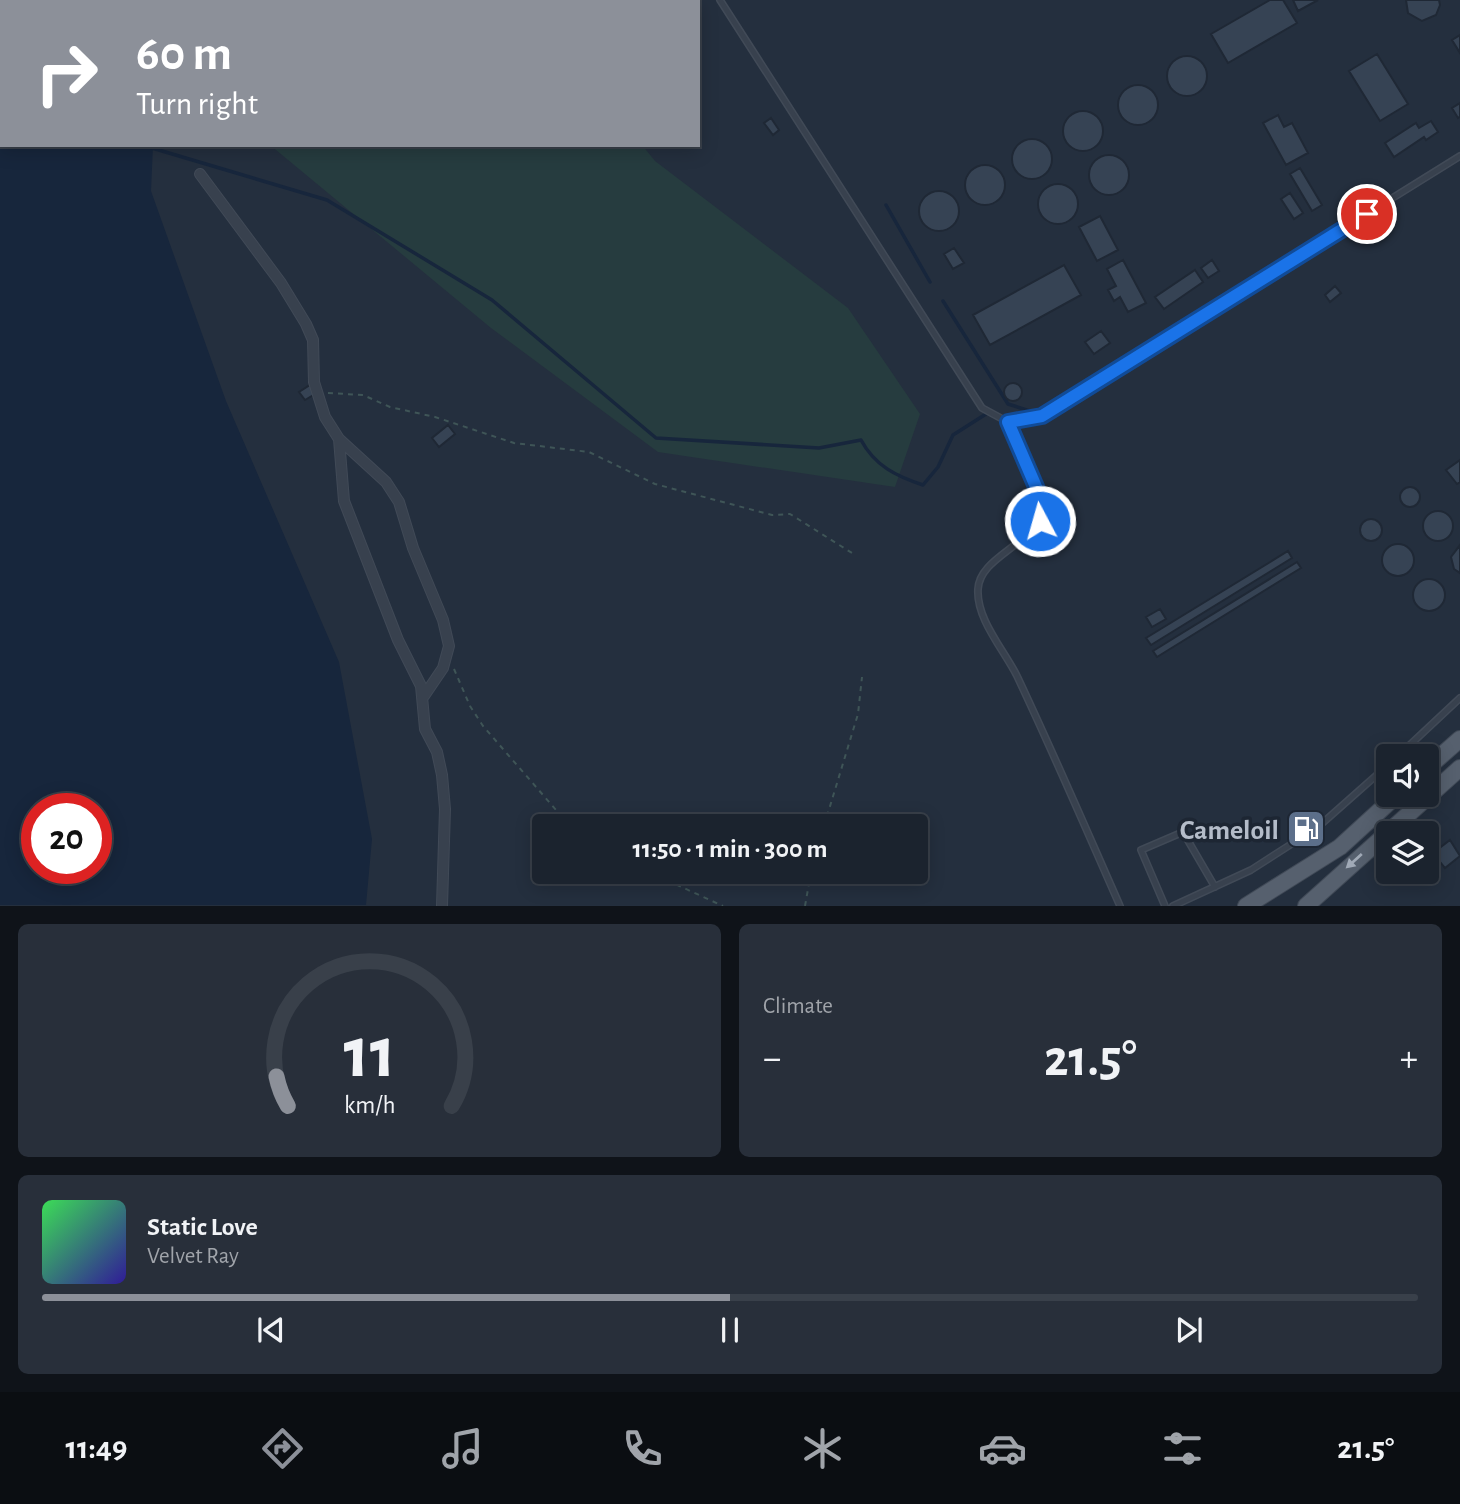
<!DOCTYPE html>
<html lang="en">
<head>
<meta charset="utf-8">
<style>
	:root { --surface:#1b232e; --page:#282f3a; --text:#f1f3f6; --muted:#a0a4aa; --line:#39404a; --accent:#8c9099 }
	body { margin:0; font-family:"Alegreya Sans",sans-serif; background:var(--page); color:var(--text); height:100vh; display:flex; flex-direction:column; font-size:26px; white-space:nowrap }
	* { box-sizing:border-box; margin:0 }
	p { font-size:23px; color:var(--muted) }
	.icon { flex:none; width:38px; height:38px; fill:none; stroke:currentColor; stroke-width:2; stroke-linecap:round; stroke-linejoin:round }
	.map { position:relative; height:906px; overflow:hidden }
	.drawer { display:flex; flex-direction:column; gap:18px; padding:18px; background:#0f1319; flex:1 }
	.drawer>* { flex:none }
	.banner { position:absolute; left:0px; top:0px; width:700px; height:147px; box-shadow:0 4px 18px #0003,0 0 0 2px var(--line); background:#8c9099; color:#fff; overflow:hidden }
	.buttons { position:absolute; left:1376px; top:744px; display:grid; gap:14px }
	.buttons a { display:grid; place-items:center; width:63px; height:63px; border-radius:7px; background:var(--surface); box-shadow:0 4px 18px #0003,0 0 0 2px var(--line); font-size:35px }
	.speed { position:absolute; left:21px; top:793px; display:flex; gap:14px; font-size:35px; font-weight:700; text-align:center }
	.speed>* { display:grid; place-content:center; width:91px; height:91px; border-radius:50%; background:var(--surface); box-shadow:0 4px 18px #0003,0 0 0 2px var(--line); line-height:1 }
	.speed .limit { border:10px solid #d22; background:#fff; color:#111 }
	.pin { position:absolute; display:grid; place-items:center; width:60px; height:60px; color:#fff; margin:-30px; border:4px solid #fff; border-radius:50%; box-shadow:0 2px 7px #0007 }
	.me { position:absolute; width:77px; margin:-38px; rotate:354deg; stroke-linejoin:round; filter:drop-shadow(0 0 5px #0008) }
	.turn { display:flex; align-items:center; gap:24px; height:147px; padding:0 21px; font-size:32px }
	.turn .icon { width:91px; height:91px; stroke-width:2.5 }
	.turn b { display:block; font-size:49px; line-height:60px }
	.big { font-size:52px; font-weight:700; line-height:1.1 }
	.drawer .widget { flex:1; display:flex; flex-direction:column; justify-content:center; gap:10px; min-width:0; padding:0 24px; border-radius:10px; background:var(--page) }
	.drawer .dial { align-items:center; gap:0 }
	.dial svg { height:182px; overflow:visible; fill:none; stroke:var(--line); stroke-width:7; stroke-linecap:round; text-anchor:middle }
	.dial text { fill:var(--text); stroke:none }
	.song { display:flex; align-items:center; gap:21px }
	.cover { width:84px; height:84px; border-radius:10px; background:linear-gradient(135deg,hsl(130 70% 55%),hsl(250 70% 35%)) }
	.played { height:7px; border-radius:4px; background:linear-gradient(90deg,var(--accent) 50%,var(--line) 50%) }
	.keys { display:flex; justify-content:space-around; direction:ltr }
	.heat { display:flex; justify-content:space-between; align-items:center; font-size:38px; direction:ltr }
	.drawer .tiles { flex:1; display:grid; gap:18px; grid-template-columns:1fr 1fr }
	.widget:last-child { grid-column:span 2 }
	.trip { position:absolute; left:532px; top:814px; width:396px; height:70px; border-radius:7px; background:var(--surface); box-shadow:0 4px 18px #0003,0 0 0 2px var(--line); font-weight:700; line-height:70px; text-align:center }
	.tab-bar { display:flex; height:112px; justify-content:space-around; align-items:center; background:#0b0e12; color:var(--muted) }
	.tab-bar .icon { width:49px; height:49px }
	.tab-bar .on { color:var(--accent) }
	.tab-bar b { font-size:32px; color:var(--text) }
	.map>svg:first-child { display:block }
</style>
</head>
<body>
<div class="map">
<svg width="1460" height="906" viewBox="0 0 1460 906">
	<rect width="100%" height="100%" fill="#242f3e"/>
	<path fill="#263c3f" d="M179 0H525L527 2H179Z
		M270 145H642L655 161 848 308 920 414 895 487 658 452 491 328Z"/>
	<path fill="#17263c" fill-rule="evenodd" d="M0 0H179L2 2V145H153L151 191 226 401 339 662 372 839 366 905H0ZM37 808H96V868H37Z"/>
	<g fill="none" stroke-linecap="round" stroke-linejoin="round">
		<path stroke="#17263c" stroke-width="3.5" d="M152 148 327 200 492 300 656 438 819 448 861 440C875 466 896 476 923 485L938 467 953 435 986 414
			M886 205 930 282
			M943 301 1008 404 1033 412 1073 393"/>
	</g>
	<path fill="#364354" stroke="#1f2835" stroke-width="2" d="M1270 0H1283L1297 23 1228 63 1211 34Z
		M1293 0H1318L1298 11Z
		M1406 0H1439L1440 5 1436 15 1422 21 1408 13Z
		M1460 35V53L1452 40Z
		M1377 54 1408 104 1380 121 1349 71Z
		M1167 76a20 20 0 1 1 40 0a20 20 0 1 1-40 0Z
		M1118 105a20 20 0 1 1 40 0a20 20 0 1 1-40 0Z
		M1460 103V117L1458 118 1452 108Z
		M1063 131a20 20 0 1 1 40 0a20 20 0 1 1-40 0Z
		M1278 115 1284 127 1292 123 1308 153 1286 165 1263 123Z
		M771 118 779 130 773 135 764 123Z
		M1431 121 1438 132 1426 140 1424 137 1394 157 1385 143 1416 123 1419 128Z
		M1012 159a20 20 0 1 1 40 0a20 20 0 1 1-40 0Z
		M1089 175a20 20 0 1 1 40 0a20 20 0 1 1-40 0Z
		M965 185a20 20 0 1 1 40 0a20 20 0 1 1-40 0Z
		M1300 168 1322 205 1312 211 1290 174Z
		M1038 204a20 20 0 1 1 40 0a20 20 0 1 1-40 0Z
		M919 211a20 20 0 1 1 40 0a20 20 0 1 1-40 0Z
		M1290 193 1303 213 1294 219 1281 199Z
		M1100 216 1118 250 1097 261 1079 227Z
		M954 248 964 263 953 269 944 254Z
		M1123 260 1146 303 1128 312 1120 297 1114 301 1108 290 1116 286 1107 269Z
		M1212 260 1219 271 1208 278 1201 268Z
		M1064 265 1081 295 990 345 973 315Z
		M1195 270 1203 282 1164 309 1155 297Z
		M1335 286 1341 293 1330 302 1325 295Z
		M1101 331 1110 343 1094 354 1085 342Z
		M1004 392a9 9 0 1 1 18 0a9 9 0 1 1-18 0Z
		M310 385 315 394 305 400 299 392Z
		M448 425 455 434 439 447 432 438Z
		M1460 460V482L1457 484 1446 470Z
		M1400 497a10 10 0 1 1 20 0a10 10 0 1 1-20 0Z
		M1423 526a15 15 0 1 1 30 0a15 15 0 1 1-30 0Z
		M1360 530a11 11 0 1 1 22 0a11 11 0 1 1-22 0Z
		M1382 560a16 16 0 1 1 32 0a16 16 0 1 1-32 0Z
		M1460 545V573L1454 569 1451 557Z
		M1288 551 1292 558 1151 645 1146 638Z
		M1297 562 1301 568 1157 657 1153 651Z
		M1413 595a16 16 0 1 1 32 0a16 16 0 1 1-32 0Z
		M1160 609 1166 619 1152 627 1146 617Z
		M1450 840 1460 856 1445 868 1433 853Z"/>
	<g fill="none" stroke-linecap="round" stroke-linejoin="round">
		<defs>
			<path id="service" d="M720 0 982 408 1008 422 1042 416 1460 156
				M1008 422 1043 503C1041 544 980 554 978 589 976 619 1004 650 1017 676 1053 752 1086 829 1120 906
				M1398 756 1460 698
				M1165 906 1141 850 1183 832 1215 887
				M1173 906 1251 870 1318 827 1388 765"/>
			<path id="minor" d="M200 174 281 283 306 324 313 340 314 382 325 417 339 439 386 482 399 502 413 548 443 620 449 646 443 668 424 696
				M339 439 344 501 398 640 421 686 425 729 437 752 442 775 445 809 442 906"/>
			<path id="primary" d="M1426 769 1460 739
				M1246 906 1340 847 1398 794
				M1306 906 1460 768"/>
		</defs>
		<use href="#service" stroke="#414a57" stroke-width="8"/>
		<use href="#minor" stroke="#414a57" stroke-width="12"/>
		<use href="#primary" stroke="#414a57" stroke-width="18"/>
		<path stroke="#3f5557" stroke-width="2" stroke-dasharray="5 5" stroke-linecap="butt" d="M328 393 363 395 390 407 435 417 514 443 589 452 655 484 772 515 790 514 852 553
			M454 669 470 706 483 726 570 826
			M824 826 858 714 862 677
			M649 872 723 906
			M805 906 811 872"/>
		<use href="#service" stroke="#38414e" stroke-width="5"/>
		<use href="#minor" stroke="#38414e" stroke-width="10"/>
		<use href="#primary" stroke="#56606e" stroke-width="16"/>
	</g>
	<defs><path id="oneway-solid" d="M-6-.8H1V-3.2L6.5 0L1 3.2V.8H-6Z" transform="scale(1.75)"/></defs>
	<use fill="#a1aab7" href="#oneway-solid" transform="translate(1354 861) rotate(138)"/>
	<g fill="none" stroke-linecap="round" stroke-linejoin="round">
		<defs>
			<path id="route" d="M1040 521 1043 503 1008 422 1042 416 1367 214"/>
		</defs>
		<use href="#route" stroke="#114b97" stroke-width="18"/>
		<use href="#route" stroke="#1a73e8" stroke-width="12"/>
	</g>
	<defs>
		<symbol id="fuel-square" viewBox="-11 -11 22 22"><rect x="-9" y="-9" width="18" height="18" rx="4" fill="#5c6f8a" stroke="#1d2633"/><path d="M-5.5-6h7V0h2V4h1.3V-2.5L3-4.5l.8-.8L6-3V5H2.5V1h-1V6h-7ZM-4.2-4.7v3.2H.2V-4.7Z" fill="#fff"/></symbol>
	</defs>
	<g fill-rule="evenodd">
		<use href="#fuel-square" x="1284" y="807" width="44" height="44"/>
	</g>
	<g text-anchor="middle" stroke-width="7" stroke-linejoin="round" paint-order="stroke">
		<g font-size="28" font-weight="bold" fill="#b4bcc9" stroke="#1d2633" text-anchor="end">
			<text x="1279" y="839">Cameloil</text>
		</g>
	</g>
</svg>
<div class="buttons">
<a><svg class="icon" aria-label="sound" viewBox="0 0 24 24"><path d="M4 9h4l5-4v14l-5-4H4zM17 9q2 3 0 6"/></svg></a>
<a><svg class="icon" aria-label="layers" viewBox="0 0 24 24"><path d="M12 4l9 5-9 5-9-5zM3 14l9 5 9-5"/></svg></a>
</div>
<div class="speed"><div class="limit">20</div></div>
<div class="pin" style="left:1367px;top:214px;background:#d93025"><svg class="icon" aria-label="arrive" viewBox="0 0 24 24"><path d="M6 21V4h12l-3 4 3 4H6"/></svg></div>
<svg class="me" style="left:1040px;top:521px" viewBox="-20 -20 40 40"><circle r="17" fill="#1a73e8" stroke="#fff" stroke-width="3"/><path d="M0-11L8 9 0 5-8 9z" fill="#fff"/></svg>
<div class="trip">11:50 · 1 min · 300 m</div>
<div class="banner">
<div class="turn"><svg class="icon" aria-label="right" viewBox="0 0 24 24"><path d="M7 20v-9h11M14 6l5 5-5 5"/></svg><div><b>60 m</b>Turn right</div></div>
</div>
</div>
<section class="drawer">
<div class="tiles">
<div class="widget dial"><svg viewBox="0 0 100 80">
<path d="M14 69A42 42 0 1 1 86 69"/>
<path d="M14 69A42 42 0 0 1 9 56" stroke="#8c9099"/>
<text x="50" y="56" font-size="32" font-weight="700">11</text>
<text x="50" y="72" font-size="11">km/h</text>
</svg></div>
<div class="widget"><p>Climate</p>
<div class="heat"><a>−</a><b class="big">21.5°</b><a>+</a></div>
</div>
<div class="widget">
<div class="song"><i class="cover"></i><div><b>Static Love</b><p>Velvet Ray</p></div></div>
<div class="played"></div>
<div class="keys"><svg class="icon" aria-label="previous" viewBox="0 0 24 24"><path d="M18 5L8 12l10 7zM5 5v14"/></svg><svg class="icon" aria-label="pause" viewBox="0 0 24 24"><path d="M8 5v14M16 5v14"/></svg><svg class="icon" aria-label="next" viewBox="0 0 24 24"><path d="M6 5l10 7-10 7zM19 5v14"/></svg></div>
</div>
</div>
</section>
<nav class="tab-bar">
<b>11:49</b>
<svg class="icon on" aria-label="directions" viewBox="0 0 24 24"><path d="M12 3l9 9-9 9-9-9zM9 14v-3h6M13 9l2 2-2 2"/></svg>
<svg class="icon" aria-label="music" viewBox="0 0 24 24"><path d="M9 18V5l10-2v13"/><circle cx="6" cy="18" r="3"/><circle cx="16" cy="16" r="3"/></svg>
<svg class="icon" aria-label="phone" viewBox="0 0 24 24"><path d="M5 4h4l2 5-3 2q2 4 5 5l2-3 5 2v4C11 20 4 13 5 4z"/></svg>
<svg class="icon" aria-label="climate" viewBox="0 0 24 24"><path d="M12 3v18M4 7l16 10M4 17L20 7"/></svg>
<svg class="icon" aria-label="car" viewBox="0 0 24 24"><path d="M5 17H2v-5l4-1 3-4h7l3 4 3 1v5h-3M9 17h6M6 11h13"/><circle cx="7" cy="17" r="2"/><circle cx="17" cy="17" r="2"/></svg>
<svg class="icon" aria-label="filters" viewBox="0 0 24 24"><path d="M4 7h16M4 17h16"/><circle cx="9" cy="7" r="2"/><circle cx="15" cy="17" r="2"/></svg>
<b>21.5°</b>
</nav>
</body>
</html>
